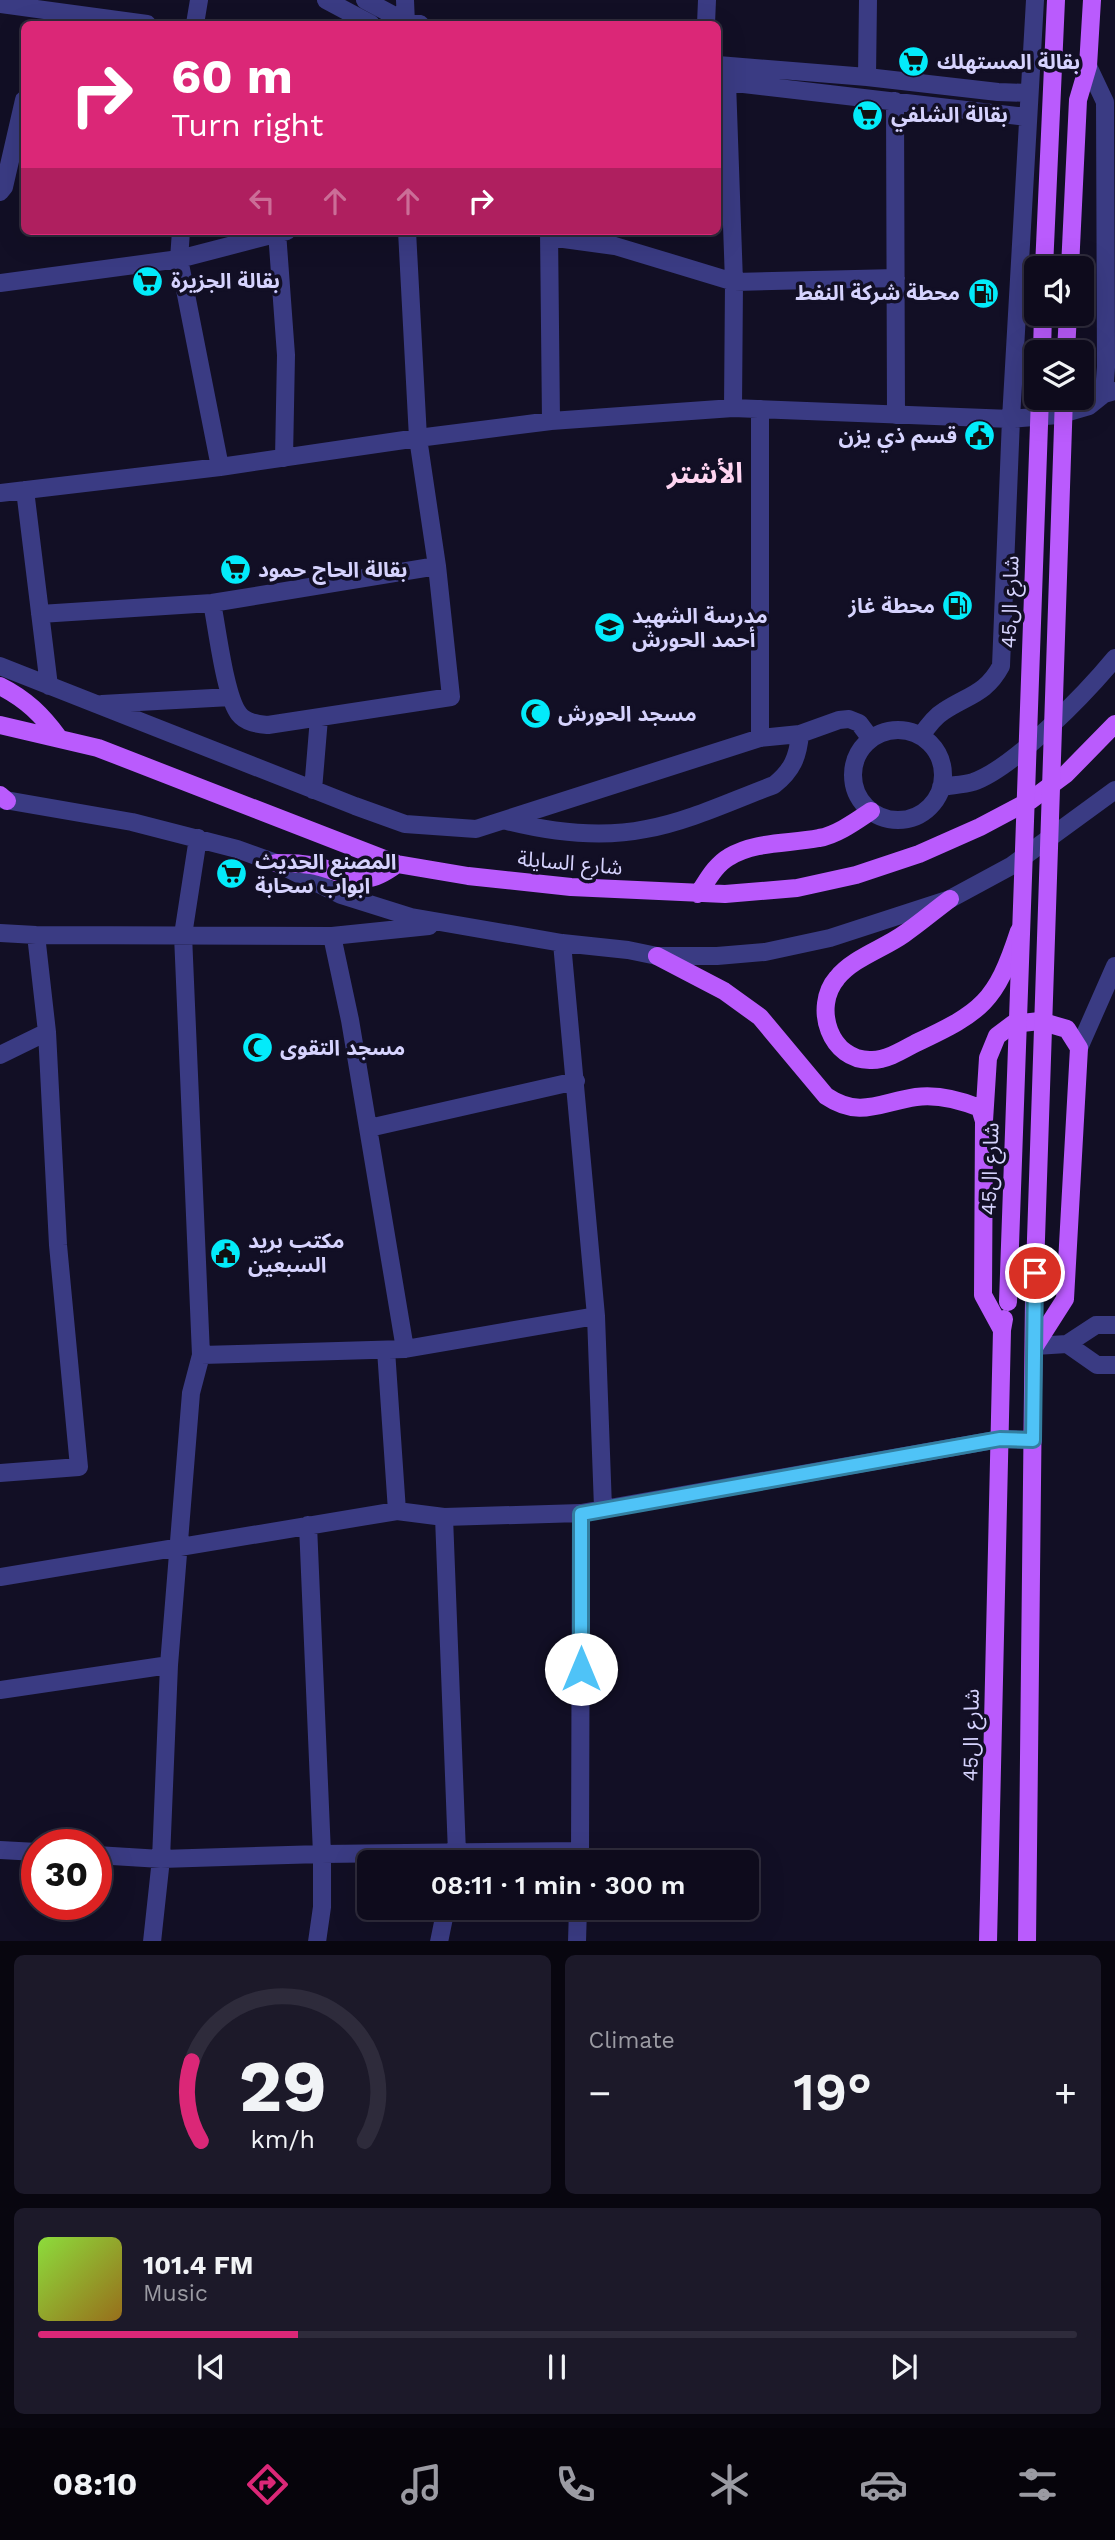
<!DOCTYPE html>
<html lang="en">
<head>
<meta charset="utf-8">
<style>
	:root { --surface:#0e0b1c; --page:#1c1929; --text:#f1f3f6; --muted:#9b9ba3; --line:#2e2b3b; --accent:#db2777 }
	body { margin:0; font-family:"Work Sans","Noto Sans Arabic",sans-serif; background:var(--page); color:var(--text); height:100vh; display:flex; flex-direction:column; font-size:26px; white-space:nowrap }
	* { box-sizing:border-box; margin:0 }
	p { font-size:23px; color:var(--muted) }
	.icon { flex:none; width:38px; height:38px; fill:none; stroke:currentColor; stroke-width:2; stroke-linecap:round; stroke-linejoin:round }
	.map { position:relative; height:1941px; overflow:hidden }
	.panel { display:flex; flex-direction:column; gap:14px; padding:14px; background:#08060f; flex:1 }
	.panel>* { flex:none }
	.top-card { position:absolute; left:21px; top:21px; width:700px; height:214px; border-radius:10px; box-shadow:0 7px 28px #0002,0 0 0 2px var(--line); background:#db2777; color:#fff; overflow:hidden }
	.fabs { position:absolute; left:1024px; top:256px; display:grid; gap:14px }
	.fabs a { display:grid; place-items:center; width:70px; height:70px; border-radius:10px; background:var(--surface); box-shadow:0 7px 28px #0002,0 0 0 2px var(--line); font-size:35px }
	.speed { position:absolute; left:21px; top:1829px; display:flex; gap:14px; font-size:35px; font-weight:700; text-align:center }
	.speed>* { display:grid; place-content:center; width:91px; height:91px; border-radius:50%; background:var(--surface); box-shadow:0 7px 28px #0002,0 0 0 2px var(--line); line-height:1 }
	.speed .limit { border:10px solid #d22; background:#fff; color:#111 }
	.pin { position:absolute; display:grid; place-items:center; width:60px; height:60px; color:#fff; margin:-30px; border:4px solid #fff; border-radius:50%; box-shadow:0 2px 7px #0007 }
	.me { position:absolute; width:77px; margin:-38px; rotate:0deg; stroke-linejoin:round; filter:drop-shadow(0 0 5px #0008) }
	.turn { display:flex; align-items:center; gap:24px; height:147px; padding:0 35px; font-size:32px }
	.turn .icon { width:91px; height:91px; stroke-width:2.5 }
	.turn b { display:block; font-size:49px; line-height:60px }
	.lanes { display:flex; align-items:center; height:66px; padding:0 35px; background:#0003; justify-content:center; gap:35px; direction:ltr }
	.lanes .off { opacity:.35 }
	.big { font-size:52px; font-weight:600; line-height:1.1 }
	.panel .tile { flex:1; display:flex; flex-direction:column; justify-content:center; gap:10px; min-width:0; padding:0 24px; border-radius:10px; background:var(--page) }
	.panel .dial { align-items:center; gap:0 }
	.dial svg { height:182px; overflow:visible; fill:none; stroke:var(--line); stroke-width:7; stroke-linecap:round; text-anchor:middle }
	.dial text { fill:var(--text); stroke:none }
	.song { display:flex; align-items:center; gap:21px }
	.cover { width:84px; height:84px; border-radius:10px; background:linear-gradient(135deg,hsl(90 70% 55%),hsl(40 70% 35%)) }
	.played { height:7px; border-radius:4px; background:linear-gradient(90deg,var(--accent) 25%,var(--line) 25%) }
	.keys { display:flex; justify-content:space-around; direction:ltr }
	.heat { display:flex; justify-content:space-between; align-items:center; font-size:38px; direction:ltr }
	.panel .tiles { flex:1; display:grid; gap:14px; grid-template-columns:1fr 1fr }
	.tile:last-child { grid-column:span 2 }
	.trip { position:absolute; left:357px; top:1850px; width:402px; height:70px; border-radius:10px; background:var(--surface); box-shadow:0 7px 28px #0002,0 0 0 2px var(--line); font-weight:600; line-height:70px; text-align:center }
	.menu { display:flex; height:112px; justify-content:space-around; align-items:center; background:#06040b; color:var(--muted) }
	.menu .icon { width:49px; height:49px }
	.menu .active { color:var(--accent) }
	.menu b { font-size:32px; color:var(--text) }
	.map>svg:first-child { display:block }
</style>
</head>
<body>
<div class="map">
<svg width="1115" height="1942" viewBox="0 0 1115 1942">
	<rect width="100%" height="100%" fill="#120f25"/>
	<g fill="none" stroke-linecap="round" stroke-linejoin="round">
		<path stroke="#3a3b83" stroke-width="18" d="M326 0 371 24
			M365 0 406 22 420 24
			M405 0 406 24
			M0 4 147 24
			M195 24 199 0
			M706 24 707 0
			M718 65 867 77 998 92 1028 93
			M1088 66 1105 102 1106 367 1104 394
			M867 77 868 0
			M718 81 1027 117
			M727 82 734 282 733 408
			M895 101 896 415
			M0 192 4 187 24 100
			M181 231 179 259 220 467
			M549 231 551 421
			M277 232 286 355 284 458
			M549 237 615 246 734 282 896 278
			M0 283 179 259 287 231
			M25 490 49 686
			M0 493 220 467 418 438 551 421 733 408 1011 419 1058 415 1089 406 1104 394 1115 391
			M212 603C217 627 225 697 239 714 246 723 258 724 268 725L451 697 437 566 418 438 407 231
			M40 614 212 603 437 566
			M0 666 355 806 405 824 476 829 760 738 800 734 839 720 849 719 859 723 871 739
			M102 704 231 697
			M853 775a45 45 0 1 1 90 0a45 45 0 1 1-90 0Z
			M921 736C927 727 934 717 944 711 968 695 986 694 1001 666L1011 419 1035 0
			M760 738V409
			M941 787C951 785 963 785 973 782 1014 768 1087 692 1115 658
			M313 790 319 718
			M0 799 132 822 237 849 276 863 341 895 411 917 562 943 628 950 657 956H717L765 952 830 938 950 899 1011 866 1115 790
			M507 821C551 832 602 838 646 829 690 821 733 800 774 785 792 771 798 757 800 734
			M0 933 36 935 332 936 429 926
			M332 936 350 1020 405 1349
			M562 943 596 1316 603 1508
			M1079 1048 1115 966
			M0 1055 47 1032
			M369 1128 576 1081
			M1067 1344 1097 1365H1115
			M1035 1346 1067 1344 1096 1325H1115
			M386 1350 397 1511
			M201 1355 405 1349 596 1316
			M0 1473 79 1467 58 1245 47 1032 36 935
			M444 1517 457 1853 455 1862
			M308 1525 322 1854V1907L317 1942
			M0 1577 397 1511 444 1517 581 1513 1000 1439 1033 1440
			M0 1690 169 1665
			M0 1850 37 1852
			M96 1855 161 1859 322 1854 581 1851
			M580 1862 581 1513
			M152 1942 161 1859 169 1665 191 1393 201 1355 183 935 198 838
			M439 1942 446 1908
			M577 1942 578 1908"/>
		<path stroke="#ba5bfd" stroke-width="18" d="M1044 268 1056 0
			M1070 268 1078 100 1088 66 1092 0
			M1042 352 1043 313
			M1066 352 1068 313
			M0 686C26 699 42 715 59 738
			M0 725 98 748 397 864 468 876 571 887 725 894 797 888 856 875 919 854 980 827 1031 800 1066 774 1115 724
			M0 795 7 801
			M276 863C291 863 305 863 320 867 355 877 364 889 397 864
			M698 894C707 881 715 865 729 857 755 841 789 844 819 838 837 835 856 821 871 811
			M950 899C935 910 920 923 904 934 883 949 853 958 837 978 812 1007 830 1062 872 1060 887 1060 903 1050 916 1043 982 1012 996 1002 1019 931
			M657 956 724 991 760 1017 826 1096C860 1119 881 1102 916 1097 938 1094 960 1100 980 1108L984 1121
			M1002 1330 983 1295 984 1121 988 1058 997 1036 1013 1024 1040 1021 1067 1029 1079 1048 1065 1299 1035 1346
			M988 1942 1002 1330 1004 1319
			M1027 1942 1034 1299"/>
		<path stroke="#ba5bfd" stroke-width="18" d="M1034 1299 1064 397
			M1008 1302 1040 397"/>
	</g>
	<g fill="none" stroke-linecap="round" stroke-linejoin="round">
		<defs>
			<path id="route" d="M581 1669V1514L1000 1439 1033 1440 1035 1273"/>
		</defs>
		<use href="#route" stroke="#337fa1" stroke-width="18"/>
		<use href="#route" stroke="#4fc3f7" stroke-width="12"/>
	</g>
	<defs>
		<symbol id="supermarket-disc" viewBox="-11 -11 22 22"><circle r="9.5" fill="#03ebfa" stroke="#120f25"/><path d="M-6-5.5h2.5l.6 2H6L4.5 2H-2.5L-4.4-4H-6ZM-1.5 3.2a1.3 1.3 0 1 0 .1 0ZM3 3.2a1.3 1.3 0 1 0 .1 0Z" fill="#111"/></symbol>
		<symbol id="fuel-disc" viewBox="-11 -11 22 22"><circle r="9.5" fill="#03ebfa" stroke="#120f25"/><path d="M-5.5-6h7V0h2V4h1.3V-2.5L3-4.5l.8-.8L6-3V5H2.5V1h-1V6h-7ZM-4.2-4.7v3.2H.2V-4.7Z" fill="#111"/></symbol>
		<symbol id="civic-disc" viewBox="-11 -11 22 22"><circle r="9.5" fill="#03ebfa" stroke="#120f25"/><path d="M-.6-6.5H3V-4.5H.6V-3L4-1V1h2V6H-6V1h2V-1L-.6-3ZM-1.2 2.5V6h2.4V2.5Z" fill="#111"/></symbol>
		<symbol id="school-disc" viewBox="-11 -11 22 22"><circle r="9.5" fill="#03ebfa" stroke="#120f25"/><path d="M0-5L7-2L0 1L-7-2ZM-4 1L0 2.5L4 1V4Q0 6-4 4Z" fill="#111"/></symbol>
		<symbol id="mosque-disc" viewBox="-11 -11 22 22"><circle r="9.5" fill="#03ebfa" stroke="#120f25"/><path d="M3.5-4.9A6 6 0 1 0 3.5 4.9A5 5 0 1 1 3.5-4.9Z" fill="#111"/></symbol>
	</defs>
	<g fill-rule="evenodd">
		<use href="#supermarket-disc" x="896" y="44" width="35" height="35"/>
		<use href="#supermarket-disc" x="850" y="98" width="35" height="35"/>
		<use href="#supermarket-disc" x="130" y="264" width="35" height="35"/>
		<use href="#fuel-disc" x="966" y="276" width="35" height="35"/>
		<use href="#civic-disc" x="962" y="418" width="35" height="35"/>
		<use href="#supermarket-disc" x="218" y="552" width="35" height="35"/>
		<use href="#fuel-disc" x="940" y="588" width="35" height="35"/>
		<use href="#school-disc" x="592" y="610" width="35" height="35"/>
		<use href="#mosque-disc" x="518" y="696" width="35" height="35"/>
		<use href="#supermarket-disc" x="214" y="856" width="35" height="35"/>
		<use href="#mosque-disc" x="240" y="1030" width="35" height="35"/>
		<use href="#civic-disc" x="208" y="1236" width="35" height="35"/>
	</g>
	<g text-anchor="middle" stroke-width="7" stroke-linejoin="round" paint-order="stroke">
		<g font-size="21" font-weight="bold" fill="#d6d3fe" stroke="#120f25" text-anchor="start">
			<text x="937" y="69">بقالة المستهلك</text>
			<text x="891" y="122">بقالة الشلفي</text>
			<text x="171" y="288">بقالة الجزيرة</text>
			<text x="960" y="300" text-anchor="end">محطة شركة النفط</text>
			<text x="957" y="443" text-anchor="end">قسم ذي يزن</text>
			<text x="258" y="577">بقالة الحاج حمود</text>
			<text x="935" y="613" text-anchor="end">محطة غاز</text>
			<text x="632" y="623">مدرسة الشهيد<tspan x="632" dy="24">أحمد الحورش</tspan></text>
			<text x="558" y="721">مسجد الحورش</text>
			<text x="255" y="869">المصنع الحديث<tspan x="255" dy="24">ابواب سحابة</tspan></text>
			<text x="280" y="1055">مسجد التقوى</text>
			<text x="248" y="1248">مكتب بريد<tspan x="248" dy="24">السبعين</tspan></text>
		</g>
		<g font-size="21" fill="#d6d3fe" stroke="#120f25">
			<text transform="translate(1010 602) rotate(-88)" y="7">شارع ال45</text>
			<text transform="translate(570 863) rotate(5)" y="7">شارع السايلة</text>
			<text transform="translate(990 1169) rotate(-88)" y="7">شارع ال45</text>
			<text transform="translate(971 1735) rotate(-89)" y="7">شارع ال45</text>
		</g>
		<g font-size="28" font-weight="bold" fill="#fed5f1" stroke="#120f25">
			<text x="705" y="483">الأشتر</text>
		</g>
	</g>
</svg>
<div class="fabs">
<a><svg class="icon" aria-label="sound" viewBox="0 0 24 24"><path d="M4 9h4l5-4v14l-5-4H4zM17 9q2 3 0 6"/></svg></a>
<a><svg class="icon" aria-label="layers" viewBox="0 0 24 24"><path d="M12 4l9 5-9 5-9-5zM3 14l9 5 9-5"/></svg></a>
</div>
<div class="speed"><div class="limit">30</div></div>
<div class="pin" style="left:1035px;top:1273px;background:#d93025"><svg class="icon" aria-label="arrive" viewBox="0 0 24 24"><path d="M6 21V4h12l-3 4 3 4H6"/></svg></div>
<svg class="me" style="left:581px;top:1669px" viewBox="-20 -20 40 40"><circle r="19" fill="#fff"/><path d="M0-13L10 11 0 6-10 11z" fill="#4fc3f7"/></svg>
<div class="trip">08:11 · 1 min · 300 m</div>
<div class="top-card">
<div class="turn"><svg class="icon" aria-label="right" viewBox="0 0 24 24"><path d="M7 20v-9h11M14 6l5 5-5 5"/></svg><div><b>60 m</b>Turn right</div></div>
<div class="lanes"><svg class="icon off" aria-label="left" viewBox="0 0 24 24"><path d="M17 20v-9H6M10 6l-5 5 5 5"/></svg><svg class="icon off" aria-label="ahead" viewBox="0 0 24 24"><path d="M12 20V5M6 11l6-6 6 6"/></svg><svg class="icon off" aria-label="ahead" viewBox="0 0 24 24"><path d="M12 20V5M6 11l6-6 6 6"/></svg><svg class="icon" aria-label="right" viewBox="0 0 24 24"><path d="M7 20v-9h11M14 6l5 5-5 5"/></svg></div>
</div>
</div>
<section class="panel">
<div class="tiles">
<div class="tile dial"><svg viewBox="0 0 100 80">
<path d="M14 69A42 42 0 1 1 86 69"/>
<path d="M14 69A42 42 0 0 1 10 34" stroke="#db2777"/>
<text x="50" y="56" font-size="32" font-weight="700">29</text>
<text x="50" y="72" font-size="11">km/h</text>
</svg></div>
<div class="tile"><p>Climate</p>
<div class="heat"><a>−</a><b class="big">19°</b><a>+</a></div>
</div>
<div class="tile">
<div class="song"><i class="cover"></i><div><b>101.4 FM</b><p>Music</p></div></div>
<div class="played"></div>
<div class="keys"><svg class="icon" aria-label="previous" viewBox="0 0 24 24"><path d="M18 5L8 12l10 7zM5 5v14"/></svg><svg class="icon" aria-label="pause" viewBox="0 0 24 24"><path d="M8 5v14M16 5v14"/></svg><svg class="icon" aria-label="next" viewBox="0 0 24 24"><path d="M6 5l10 7-10 7zM19 5v14"/></svg></div>
</div>
</div>
</section>
<nav class="menu">
<b>08:10</b>
<svg class="icon active" aria-label="directions" viewBox="0 0 24 24"><path d="M12 3l9 9-9 9-9-9zM9 14v-3h6M13 9l2 2-2 2"/></svg>
<svg class="icon" aria-label="music" viewBox="0 0 24 24"><path d="M9 18V5l10-2v13"/><circle cx="6" cy="18" r="3"/><circle cx="16" cy="16" r="3"/></svg>
<svg class="icon" aria-label="phone" viewBox="0 0 24 24"><path d="M5 4h4l2 5-3 2q2 4 5 5l2-3 5 2v4C11 20 4 13 5 4z"/></svg>
<svg class="icon" aria-label="climate" viewBox="0 0 24 24"><path d="M12 3v18M4 7l16 10M4 17L20 7"/></svg>
<svg class="icon" aria-label="car" viewBox="0 0 24 24"><path d="M5 17H2v-5l4-1 3-4h7l3 4 3 1v5h-3M9 17h6M6 11h13"/><circle cx="7" cy="17" r="2"/><circle cx="17" cy="17" r="2"/></svg>
<svg class="icon" aria-label="filters" viewBox="0 0 24 24"><path d="M4 7h16M4 17h16"/><circle cx="9" cy="7" r="2"/><circle cx="15" cy="17" r="2"/></svg>
</nav>
</body>
</html>
